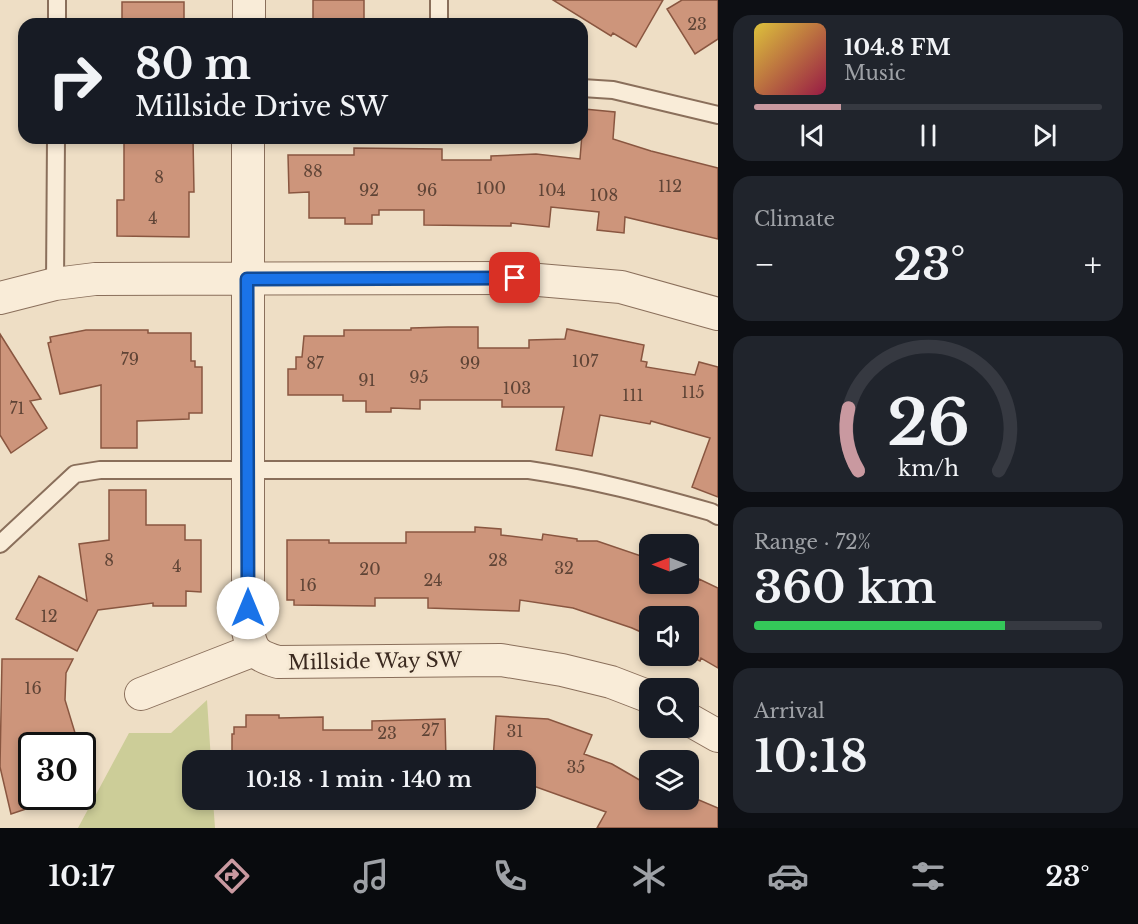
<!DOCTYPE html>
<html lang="en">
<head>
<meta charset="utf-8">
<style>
	:root { --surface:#171b24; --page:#20242c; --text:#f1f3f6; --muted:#9ea1a6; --line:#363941; --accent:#c999a0 }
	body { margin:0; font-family:"Libre Baskerville",serif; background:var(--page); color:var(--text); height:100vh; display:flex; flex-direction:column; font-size:22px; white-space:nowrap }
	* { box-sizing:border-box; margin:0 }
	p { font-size:20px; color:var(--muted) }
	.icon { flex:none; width:33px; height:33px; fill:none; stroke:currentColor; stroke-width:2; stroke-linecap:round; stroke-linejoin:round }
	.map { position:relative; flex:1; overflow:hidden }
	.sheet { display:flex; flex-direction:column; gap:15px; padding:15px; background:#0d0f14; width:420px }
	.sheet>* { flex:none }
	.banner { position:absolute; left:18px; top:18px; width:570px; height:126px; border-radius:18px; box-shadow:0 3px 9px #0003; background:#171b24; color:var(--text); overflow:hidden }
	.needle { width:39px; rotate:270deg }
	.fabs { position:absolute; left:639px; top:534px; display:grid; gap:12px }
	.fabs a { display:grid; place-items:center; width:60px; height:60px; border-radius:12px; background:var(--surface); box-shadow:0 3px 9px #0003; font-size:30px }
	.speed { position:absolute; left:18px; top:732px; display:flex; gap:12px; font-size:30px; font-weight:700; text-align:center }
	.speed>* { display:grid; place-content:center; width:78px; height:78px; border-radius:50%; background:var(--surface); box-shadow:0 3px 9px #0003; line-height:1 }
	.speed .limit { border:3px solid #111; border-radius:9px; background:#fff; color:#111 }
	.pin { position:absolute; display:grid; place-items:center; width:51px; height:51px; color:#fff; margin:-26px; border-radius:12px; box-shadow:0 3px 9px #0006 }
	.me { position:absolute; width:66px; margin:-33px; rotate:0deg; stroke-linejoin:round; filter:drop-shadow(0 0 4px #0008) }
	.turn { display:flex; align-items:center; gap:21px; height:126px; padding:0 18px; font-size:27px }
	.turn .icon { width:78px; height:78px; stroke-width:2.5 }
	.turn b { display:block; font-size:42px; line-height:51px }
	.big { font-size:45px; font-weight:600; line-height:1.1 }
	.sheet .card { flex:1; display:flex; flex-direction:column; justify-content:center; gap:9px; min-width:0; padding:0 21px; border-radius:18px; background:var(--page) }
	.sheet .dial { align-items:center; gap:0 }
	.dial svg { height:156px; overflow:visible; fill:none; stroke:var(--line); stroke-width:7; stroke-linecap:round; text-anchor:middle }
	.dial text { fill:var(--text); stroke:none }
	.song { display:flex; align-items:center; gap:18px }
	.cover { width:72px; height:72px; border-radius:9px; background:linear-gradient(135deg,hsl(50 70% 55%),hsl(340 70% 35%)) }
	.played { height:6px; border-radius:3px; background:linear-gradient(90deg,var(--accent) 25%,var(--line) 25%) }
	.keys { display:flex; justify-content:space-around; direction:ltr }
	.heat { display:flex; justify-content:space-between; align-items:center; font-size:33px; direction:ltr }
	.charge { height:9px; border-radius:4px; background:linear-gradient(90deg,#34c759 72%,var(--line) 0) }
	.trip { position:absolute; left:182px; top:750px; width:354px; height:60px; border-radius:18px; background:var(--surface); box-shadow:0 3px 9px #0003; font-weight:600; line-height:60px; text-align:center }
	.dock { display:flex; height:96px; justify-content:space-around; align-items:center; background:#090b0e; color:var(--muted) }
	.dock .icon { width:42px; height:42px }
	.dock .selected { color:var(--accent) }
	.dock b { font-size:27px; color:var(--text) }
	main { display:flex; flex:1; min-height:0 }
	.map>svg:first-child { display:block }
</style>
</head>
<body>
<main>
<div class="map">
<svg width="718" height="828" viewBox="0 0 718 828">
	<rect width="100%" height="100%" fill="#eedec5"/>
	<path fill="#cccd98" d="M207 700 211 760H192V800H213L215 828H78L129 733H171Z"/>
	<path fill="#cd957b" stroke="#895640" stroke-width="1.5" d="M313 0H364V24H313Z
		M553 0H663L636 47 613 33 611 36Z
		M682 0H718V39L695 54 667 9Z
		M122 2H184V24H122Z
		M584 109 615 112 613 139 651 151 718 168V239L625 217 624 233 597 230 599 212 551 207 549 227 511 223V226L424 225V210H379V215H372V224H345V218H309V192L289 193 288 155H354V148L442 149V160H491V156L536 154 580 159Z
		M124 138H193L194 192H189V237L117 236V200H124Z
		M448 327H478V348H529V340L565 339 567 329 644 345 641 361 647 362 646 367 695 375 699 362 718 367V497L692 487 710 438 651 421 650 424 600 415 592 456 556 450 564 407H502V400H420V409L391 408V412H366V401H343V395H288V369H296V357H302L304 336H344V330H411V328Z
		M86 330H148V333H191V361H195V367H202V413H189V419L137 421V448H101V385L60 394 48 343 51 342 50 337Z
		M0 334 41 399 30 401 47 428 11 453 0 435Z
		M109 490H146V525H185V540H201V592L186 591V606H153V603L98 610 77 651 16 619 39 576 87 601 79 544 109 540Z
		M475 527 501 529V535L542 540 543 534 577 539V541H597L650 559V584H688V581L696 584 699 579 718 588V668L701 658 700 661 688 656V616H650V636L632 628 573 608 520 600 519 611 428 608V598H375V606L294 605V600H287V540H329V543H406V532H475Z
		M2 659H73L66 673 65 700 79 746H32V807L11 814 0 767Z
		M246 715H279V718L323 717V730H372V721L445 719 446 760H232V734H234V727H246Z
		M496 716 548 719 592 735 584 754 612 764 650 786V800H699L718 808V828H597L606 812 525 783V760H493Z"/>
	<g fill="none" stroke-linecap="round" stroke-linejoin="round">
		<defs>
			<path id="lane" d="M439 0V24
				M57 24V0
				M582 88 613 90 718 115
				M55 284 56 138
				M0 544 75 474 100 470H529C591 479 651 495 711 512L718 516"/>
			<path id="street" d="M249 24V0
				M248 138V631C252 652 257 656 278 662L501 660 562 670 611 682 650 697
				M0 298 55 284 95 279 515 278 621 287 718 314
				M141 694 254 650
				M688 719 718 736"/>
		</defs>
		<use href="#lane" stroke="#8a6f5b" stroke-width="20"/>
		<use href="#street" stroke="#8a6f5b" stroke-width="34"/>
		<use href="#lane" stroke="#f9ecd8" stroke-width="16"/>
		<use href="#street" stroke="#f9ecd8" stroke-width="32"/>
	</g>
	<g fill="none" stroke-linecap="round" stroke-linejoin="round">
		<defs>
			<path id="route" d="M248 608 247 279 515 278"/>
		</defs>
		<use href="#route" stroke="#114b97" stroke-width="15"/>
		<use href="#route" stroke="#1a73e8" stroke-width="10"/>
	</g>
	<g text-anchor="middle" stroke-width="6" stroke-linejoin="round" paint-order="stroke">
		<g font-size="16" fill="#5f4436">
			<text x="697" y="30">23</text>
			<text x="313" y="177">88</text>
			<text x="159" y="183">8</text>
			<text x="670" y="192">112</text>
			<text x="491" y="194">100</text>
			<text x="369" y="196">92</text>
			<text x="427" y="196">96</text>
			<text x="552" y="196">104</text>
			<text x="604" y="201">108</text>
			<text x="153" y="224">4</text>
			<text x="130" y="365">79</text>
			<text x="585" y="367">107</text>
			<text x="315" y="369">87</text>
			<text x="470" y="369">99</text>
			<text x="419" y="383">95</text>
			<text x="367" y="386">91</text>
			<text x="517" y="394">103</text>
			<text x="693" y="398">115</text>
			<text x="633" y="401">111</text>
			<text x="17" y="414">71</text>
			<text x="109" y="566">8</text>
			<text x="498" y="566">28</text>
			<text x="177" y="572">4</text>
			<text x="564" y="574">32</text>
			<text x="370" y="575">20</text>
			<text x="433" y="586">24</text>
			<text x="308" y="591">16</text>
			<text x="49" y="622">12</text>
			<text x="33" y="694">16</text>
			<text x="430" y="736">27</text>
			<text x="515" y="737">31</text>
			<text x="387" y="739">23</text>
			<text x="576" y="773">35</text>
		</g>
		<g font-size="20" fill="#3a291f" stroke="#f6e9d4">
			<text transform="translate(375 661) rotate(-1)" y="7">Millside Way SW</text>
		</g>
	</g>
</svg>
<div class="fabs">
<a><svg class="needle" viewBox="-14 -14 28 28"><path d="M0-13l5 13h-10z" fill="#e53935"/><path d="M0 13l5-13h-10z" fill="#9ea1a6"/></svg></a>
<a><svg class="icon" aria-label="sound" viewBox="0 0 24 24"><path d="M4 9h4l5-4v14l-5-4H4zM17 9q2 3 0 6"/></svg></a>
<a><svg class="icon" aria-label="search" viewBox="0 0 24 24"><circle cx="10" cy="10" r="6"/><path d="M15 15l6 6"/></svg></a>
<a><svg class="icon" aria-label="layers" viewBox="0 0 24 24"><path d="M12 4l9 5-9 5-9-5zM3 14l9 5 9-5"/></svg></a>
</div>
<div class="speed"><div class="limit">30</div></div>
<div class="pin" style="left:515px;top:278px;background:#d93025"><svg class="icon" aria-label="arrive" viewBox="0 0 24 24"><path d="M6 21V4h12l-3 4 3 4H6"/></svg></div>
<svg class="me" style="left:248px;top:608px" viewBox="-20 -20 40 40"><circle r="19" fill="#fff"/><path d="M0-13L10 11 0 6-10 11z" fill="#1a73e8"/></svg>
<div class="trip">10:18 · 1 min · 140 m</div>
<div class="banner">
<div class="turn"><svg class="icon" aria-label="right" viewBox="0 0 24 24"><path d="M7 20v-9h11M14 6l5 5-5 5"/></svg><div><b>80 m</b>Millside Drive SW</div></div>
</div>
</div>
<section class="sheet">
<div class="card">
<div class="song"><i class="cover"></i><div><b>104.8 FM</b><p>Music</p></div></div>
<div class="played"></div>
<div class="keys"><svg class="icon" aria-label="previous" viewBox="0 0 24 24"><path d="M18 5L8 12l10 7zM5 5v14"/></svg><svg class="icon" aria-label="pause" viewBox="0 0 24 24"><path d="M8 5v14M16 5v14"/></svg><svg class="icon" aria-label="next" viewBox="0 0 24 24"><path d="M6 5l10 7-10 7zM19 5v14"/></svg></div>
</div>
<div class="card"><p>Climate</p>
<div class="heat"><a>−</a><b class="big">23°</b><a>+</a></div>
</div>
<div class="card dial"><svg viewBox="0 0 100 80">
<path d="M14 69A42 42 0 1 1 86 69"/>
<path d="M14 69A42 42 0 0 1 9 37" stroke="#c999a0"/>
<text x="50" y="56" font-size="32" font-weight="700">26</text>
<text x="50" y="72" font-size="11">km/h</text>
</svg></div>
<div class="card"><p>Range · 72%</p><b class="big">360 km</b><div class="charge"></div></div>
<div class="card"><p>Arrival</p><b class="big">10:18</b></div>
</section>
</main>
<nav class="dock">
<b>10:17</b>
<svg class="icon selected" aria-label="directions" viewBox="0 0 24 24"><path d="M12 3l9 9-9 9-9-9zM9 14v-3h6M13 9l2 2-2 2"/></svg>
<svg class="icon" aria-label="music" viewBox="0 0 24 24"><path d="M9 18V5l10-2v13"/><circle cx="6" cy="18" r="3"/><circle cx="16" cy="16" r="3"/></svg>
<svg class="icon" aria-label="phone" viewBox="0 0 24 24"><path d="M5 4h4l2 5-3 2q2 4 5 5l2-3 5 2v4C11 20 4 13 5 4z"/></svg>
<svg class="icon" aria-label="climate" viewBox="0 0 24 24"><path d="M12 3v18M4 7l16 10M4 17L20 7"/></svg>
<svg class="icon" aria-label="car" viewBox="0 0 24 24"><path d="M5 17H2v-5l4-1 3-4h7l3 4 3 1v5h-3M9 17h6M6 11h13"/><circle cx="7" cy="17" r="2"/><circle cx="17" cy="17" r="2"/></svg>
<svg class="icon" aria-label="filters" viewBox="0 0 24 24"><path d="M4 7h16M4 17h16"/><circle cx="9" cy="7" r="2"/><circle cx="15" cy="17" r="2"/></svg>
<b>23°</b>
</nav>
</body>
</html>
